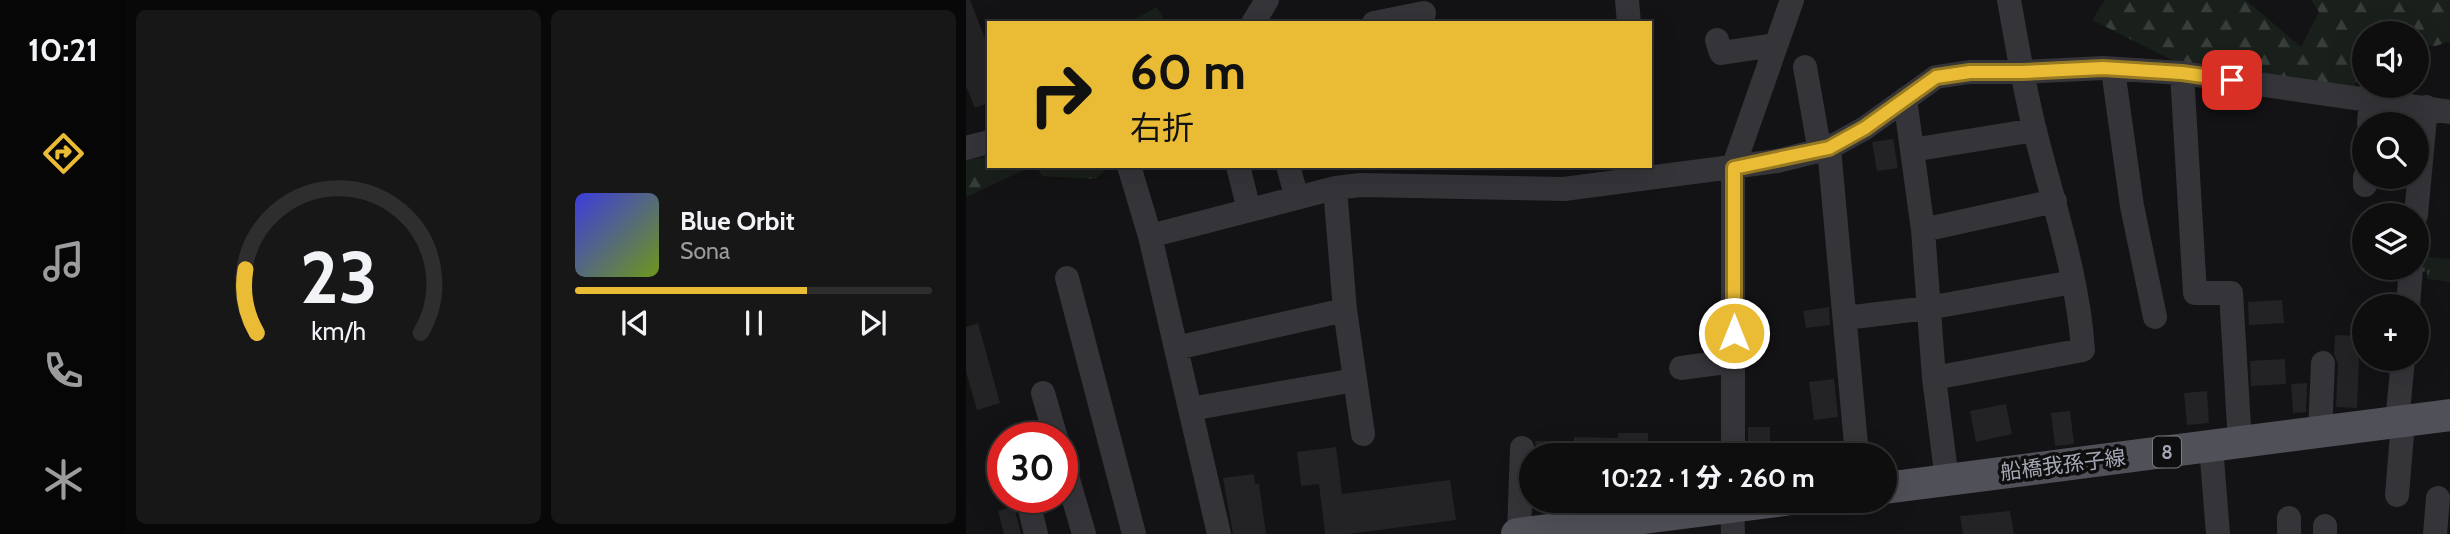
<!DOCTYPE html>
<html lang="ja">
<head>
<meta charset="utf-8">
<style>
	:root { --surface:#0e0e0f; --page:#171718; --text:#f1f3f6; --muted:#9b9c9e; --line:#2e2e2f; --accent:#eabc35 }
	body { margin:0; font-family:Cabin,"Noto Sans JP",sans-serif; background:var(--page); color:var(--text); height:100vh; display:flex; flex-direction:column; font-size:26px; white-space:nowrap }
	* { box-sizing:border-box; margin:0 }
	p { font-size:23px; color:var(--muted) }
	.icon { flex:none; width:38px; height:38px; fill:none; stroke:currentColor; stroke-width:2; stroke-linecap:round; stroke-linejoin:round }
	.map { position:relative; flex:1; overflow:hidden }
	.drawer { display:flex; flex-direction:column; gap:10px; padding:10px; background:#080808; width:840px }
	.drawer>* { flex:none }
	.banner { position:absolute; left:21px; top:21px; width:665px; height:147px; border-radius:0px; box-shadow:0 7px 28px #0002,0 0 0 2px var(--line); background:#eabc35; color:#111; overflow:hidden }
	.buttons { position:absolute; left:1386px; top:21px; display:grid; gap:14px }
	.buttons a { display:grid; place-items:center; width:77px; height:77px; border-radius:50%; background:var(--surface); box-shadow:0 7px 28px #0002,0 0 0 2px var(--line); font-size:35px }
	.speed { position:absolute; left:21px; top:422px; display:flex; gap:14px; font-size:35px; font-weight:700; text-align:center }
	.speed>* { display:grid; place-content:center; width:91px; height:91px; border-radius:50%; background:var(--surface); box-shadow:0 7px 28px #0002,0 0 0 2px var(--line); line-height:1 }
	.speed .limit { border:10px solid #d22; background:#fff; color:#111 }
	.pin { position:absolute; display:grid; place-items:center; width:60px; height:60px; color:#fff; margin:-30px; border-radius:14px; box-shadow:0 4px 10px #0006 }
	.me { position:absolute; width:77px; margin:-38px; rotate:0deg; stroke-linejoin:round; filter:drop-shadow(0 0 5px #0008) }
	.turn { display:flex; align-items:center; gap:24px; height:147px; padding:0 28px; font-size:32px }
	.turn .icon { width:91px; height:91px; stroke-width:2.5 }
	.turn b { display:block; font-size:49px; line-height:60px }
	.drawer .widget { flex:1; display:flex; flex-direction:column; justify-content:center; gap:10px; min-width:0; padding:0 24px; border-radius:10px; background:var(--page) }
	.drawer .dial { align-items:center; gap:0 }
	.dial svg { height:182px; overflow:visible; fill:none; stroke:var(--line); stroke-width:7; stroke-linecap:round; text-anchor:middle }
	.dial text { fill:var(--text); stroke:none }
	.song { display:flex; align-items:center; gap:21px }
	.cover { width:84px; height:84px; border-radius:10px; background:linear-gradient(135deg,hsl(240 70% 55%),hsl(80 70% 35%)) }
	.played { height:7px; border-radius:4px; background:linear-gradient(90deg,var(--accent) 65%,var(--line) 65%) }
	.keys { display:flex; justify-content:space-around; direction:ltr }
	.drawer .tiles { flex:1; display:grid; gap:10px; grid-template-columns:repeat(2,1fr) }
	.trip { position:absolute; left:553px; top:443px; width:378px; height:70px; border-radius:35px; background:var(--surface); box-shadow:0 7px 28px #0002,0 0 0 2px var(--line); font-weight:800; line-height:70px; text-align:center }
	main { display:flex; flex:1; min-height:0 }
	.tab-bar { display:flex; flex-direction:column; width:126px; justify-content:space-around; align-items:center; background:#060606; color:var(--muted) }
	.tab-bar .icon { width:49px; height:49px }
	.tab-bar .selected { color:var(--accent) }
	.tab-bar b { font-size:32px; color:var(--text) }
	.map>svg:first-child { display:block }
</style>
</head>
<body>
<main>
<nav class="tab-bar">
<b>10:21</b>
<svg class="icon selected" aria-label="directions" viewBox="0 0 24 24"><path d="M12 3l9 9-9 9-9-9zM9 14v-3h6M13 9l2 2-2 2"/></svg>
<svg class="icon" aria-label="music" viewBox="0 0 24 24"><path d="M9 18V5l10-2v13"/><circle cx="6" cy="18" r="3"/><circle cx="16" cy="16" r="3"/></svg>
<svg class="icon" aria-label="phone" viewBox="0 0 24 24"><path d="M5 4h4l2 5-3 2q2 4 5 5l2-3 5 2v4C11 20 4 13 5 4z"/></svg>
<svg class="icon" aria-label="climate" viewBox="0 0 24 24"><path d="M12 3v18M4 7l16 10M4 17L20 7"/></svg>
</nav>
<section class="drawer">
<div class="tiles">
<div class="widget dial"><svg viewBox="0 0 100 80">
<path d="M14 69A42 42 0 1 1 86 69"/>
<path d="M14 69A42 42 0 0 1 9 41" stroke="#eabc35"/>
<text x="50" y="56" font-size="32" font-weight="700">23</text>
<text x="50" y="72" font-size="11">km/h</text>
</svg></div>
<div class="widget">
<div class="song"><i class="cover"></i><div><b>Blue Orbit</b><p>Sona</p></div></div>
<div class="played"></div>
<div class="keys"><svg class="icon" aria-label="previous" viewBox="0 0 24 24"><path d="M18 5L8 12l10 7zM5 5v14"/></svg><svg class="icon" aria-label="pause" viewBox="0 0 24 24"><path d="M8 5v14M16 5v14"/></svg><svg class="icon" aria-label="next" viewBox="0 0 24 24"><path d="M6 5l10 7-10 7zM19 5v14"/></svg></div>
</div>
</div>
</section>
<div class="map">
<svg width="1484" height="534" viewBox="0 0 1484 534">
	<defs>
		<pattern id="forest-firs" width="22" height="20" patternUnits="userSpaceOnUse" patternTransform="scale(1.75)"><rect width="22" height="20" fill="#191f1a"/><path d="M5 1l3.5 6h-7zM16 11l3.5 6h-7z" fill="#373d39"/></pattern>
		<pattern id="park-tufts" width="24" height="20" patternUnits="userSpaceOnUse" patternTransform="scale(1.75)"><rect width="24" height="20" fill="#191f1a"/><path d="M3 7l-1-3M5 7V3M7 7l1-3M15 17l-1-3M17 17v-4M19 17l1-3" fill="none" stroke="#373d39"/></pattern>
	</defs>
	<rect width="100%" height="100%" fill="#131214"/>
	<path fill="url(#forest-firs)" d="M1139 0H1280L1335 47 1353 12 1345 0H1484V41L1470 46 1451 44V33H1398L1389 86 1212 63 1126 20Z
		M23 154V166H67L0 197V159L17 158Z
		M70 166H145L129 179 76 176Z"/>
	<path fill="url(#park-tufts)" d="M191 7 200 23H162Z
		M1453 256 1484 259V282L1461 279V272L1452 271Z"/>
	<path fill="#232325" d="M0 0H4L23 49V103L9 108 0 86Z
		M927 139 932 168 911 171 906 142Z
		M1316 300 1318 323 1283 325 1282 302Z
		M863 307 864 325 840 328 837 311Z
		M12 323 34 403 11 410 0 372V327Z
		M1369 335 1394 336 1391 408 1370 407 1372 364 1368 354Z
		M1319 359 1320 384 1285 386 1284 361Z
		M868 379 872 417 848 420 843 382Z
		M1341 383 1340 412 1327 413 1325 384Z
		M1241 391 1243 423 1221 425 1218 393Z
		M1040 404 1046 434 1010 442 1004 411Z
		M1104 411 1108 444 1089 446 1085 413Z
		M782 427H804V455H782Z
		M652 433H682L683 455H571L569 441H608V437L652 438Z
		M370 447 376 494 484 480 490 520 382 534H359L353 484 335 486 331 452Z
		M288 474 289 484H293L300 534H267L257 478Z
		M48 506 55 534H38L32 511Z
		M1044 511 1048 534H997L994 516Z"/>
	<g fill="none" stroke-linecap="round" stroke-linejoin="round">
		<path stroke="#343439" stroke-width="24" d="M661 0 663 23
			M287 23 301 0
			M408 23 458 13
			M751 40 755 53 809 45
			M839 67 854 152
			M1147 70 1166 206 1189 317
			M1216 73 1229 293H1265L1274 443
			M939 99 957 230 968 378 981 480
			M1403 124 1405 99
			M0 148 23 142
			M863 148 891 455
			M946 150 1069 130
			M163 166 184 236 253 534
			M272 166 283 210
			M322 166 331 198
			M1399 185V177
			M369 188 379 310 397 434
			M1450 215 1460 107
			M957 230 1089 201
			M184 236 369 188 395 185 598 189 811 161 863 148 899 128 970 77 1004 72H1057L1137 68 1216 73 1484 112
			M101 278 168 534
			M1442 306 1445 268
			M879 318 962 308 1107 282
			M210 348 379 310
			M715 368 768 361
			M968 378 1117 350C1112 275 1087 203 1069 131 1058 88 1051 44 1043 0
			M77 393 90 438
			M224 409 389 380
			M1431 423 1437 359
			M1354 432 1357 363
			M1245 446 1252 534
			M767 455V168L826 0
			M96 459 118 534
			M1431 495 1437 422
			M61 497 70 534
			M766 500 767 534
			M553 534 556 448
			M1323 534V518
			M1359 534V526
			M1469 534 1472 498"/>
		<path stroke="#505158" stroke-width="32" d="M919 488 1484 415
			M551 534 819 500"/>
	</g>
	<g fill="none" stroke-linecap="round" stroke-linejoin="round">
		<defs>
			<path id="route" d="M768 333V168L863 148 899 128 970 77 1004 72H1057L1137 68 1216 73 1266 80"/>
		</defs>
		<use href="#route" stroke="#987a22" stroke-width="18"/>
		<use href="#route" stroke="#eabc35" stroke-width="12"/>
	</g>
	<g text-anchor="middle" stroke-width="7" stroke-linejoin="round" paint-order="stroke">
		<rect fill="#0e0e0f" stroke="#787a82" stroke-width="2" x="1187" y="436.5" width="28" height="31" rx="5"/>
		<g font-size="19" font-weight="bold" fill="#a5a8b4">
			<text x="1201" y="459">8</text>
		</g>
		<g font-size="21" fill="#a5a8b4" stroke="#0e0e0f">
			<text transform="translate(1097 465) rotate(-7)" y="7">船橋我孫子線</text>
		</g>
	</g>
</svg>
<div class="buttons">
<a><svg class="icon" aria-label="sound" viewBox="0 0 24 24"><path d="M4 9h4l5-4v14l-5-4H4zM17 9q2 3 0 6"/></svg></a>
<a><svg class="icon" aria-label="search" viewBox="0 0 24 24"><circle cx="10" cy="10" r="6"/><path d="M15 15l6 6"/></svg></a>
<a><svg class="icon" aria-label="layers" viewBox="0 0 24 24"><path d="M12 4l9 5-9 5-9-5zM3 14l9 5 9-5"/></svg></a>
<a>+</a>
</div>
<div class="speed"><div class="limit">30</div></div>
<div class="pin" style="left:1266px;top:80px;background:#d93025"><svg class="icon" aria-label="arrive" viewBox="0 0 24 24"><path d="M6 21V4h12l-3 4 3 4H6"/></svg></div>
<svg class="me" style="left:768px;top:333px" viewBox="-20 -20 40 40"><circle r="17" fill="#eabc35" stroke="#fff" stroke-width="3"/><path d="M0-11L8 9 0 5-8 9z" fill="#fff"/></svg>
<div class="trip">10:22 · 1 分 · 260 m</div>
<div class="banner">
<div class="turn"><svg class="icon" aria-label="right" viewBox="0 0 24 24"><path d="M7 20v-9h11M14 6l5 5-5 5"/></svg><div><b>60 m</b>右折</div></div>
</div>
</div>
</main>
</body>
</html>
